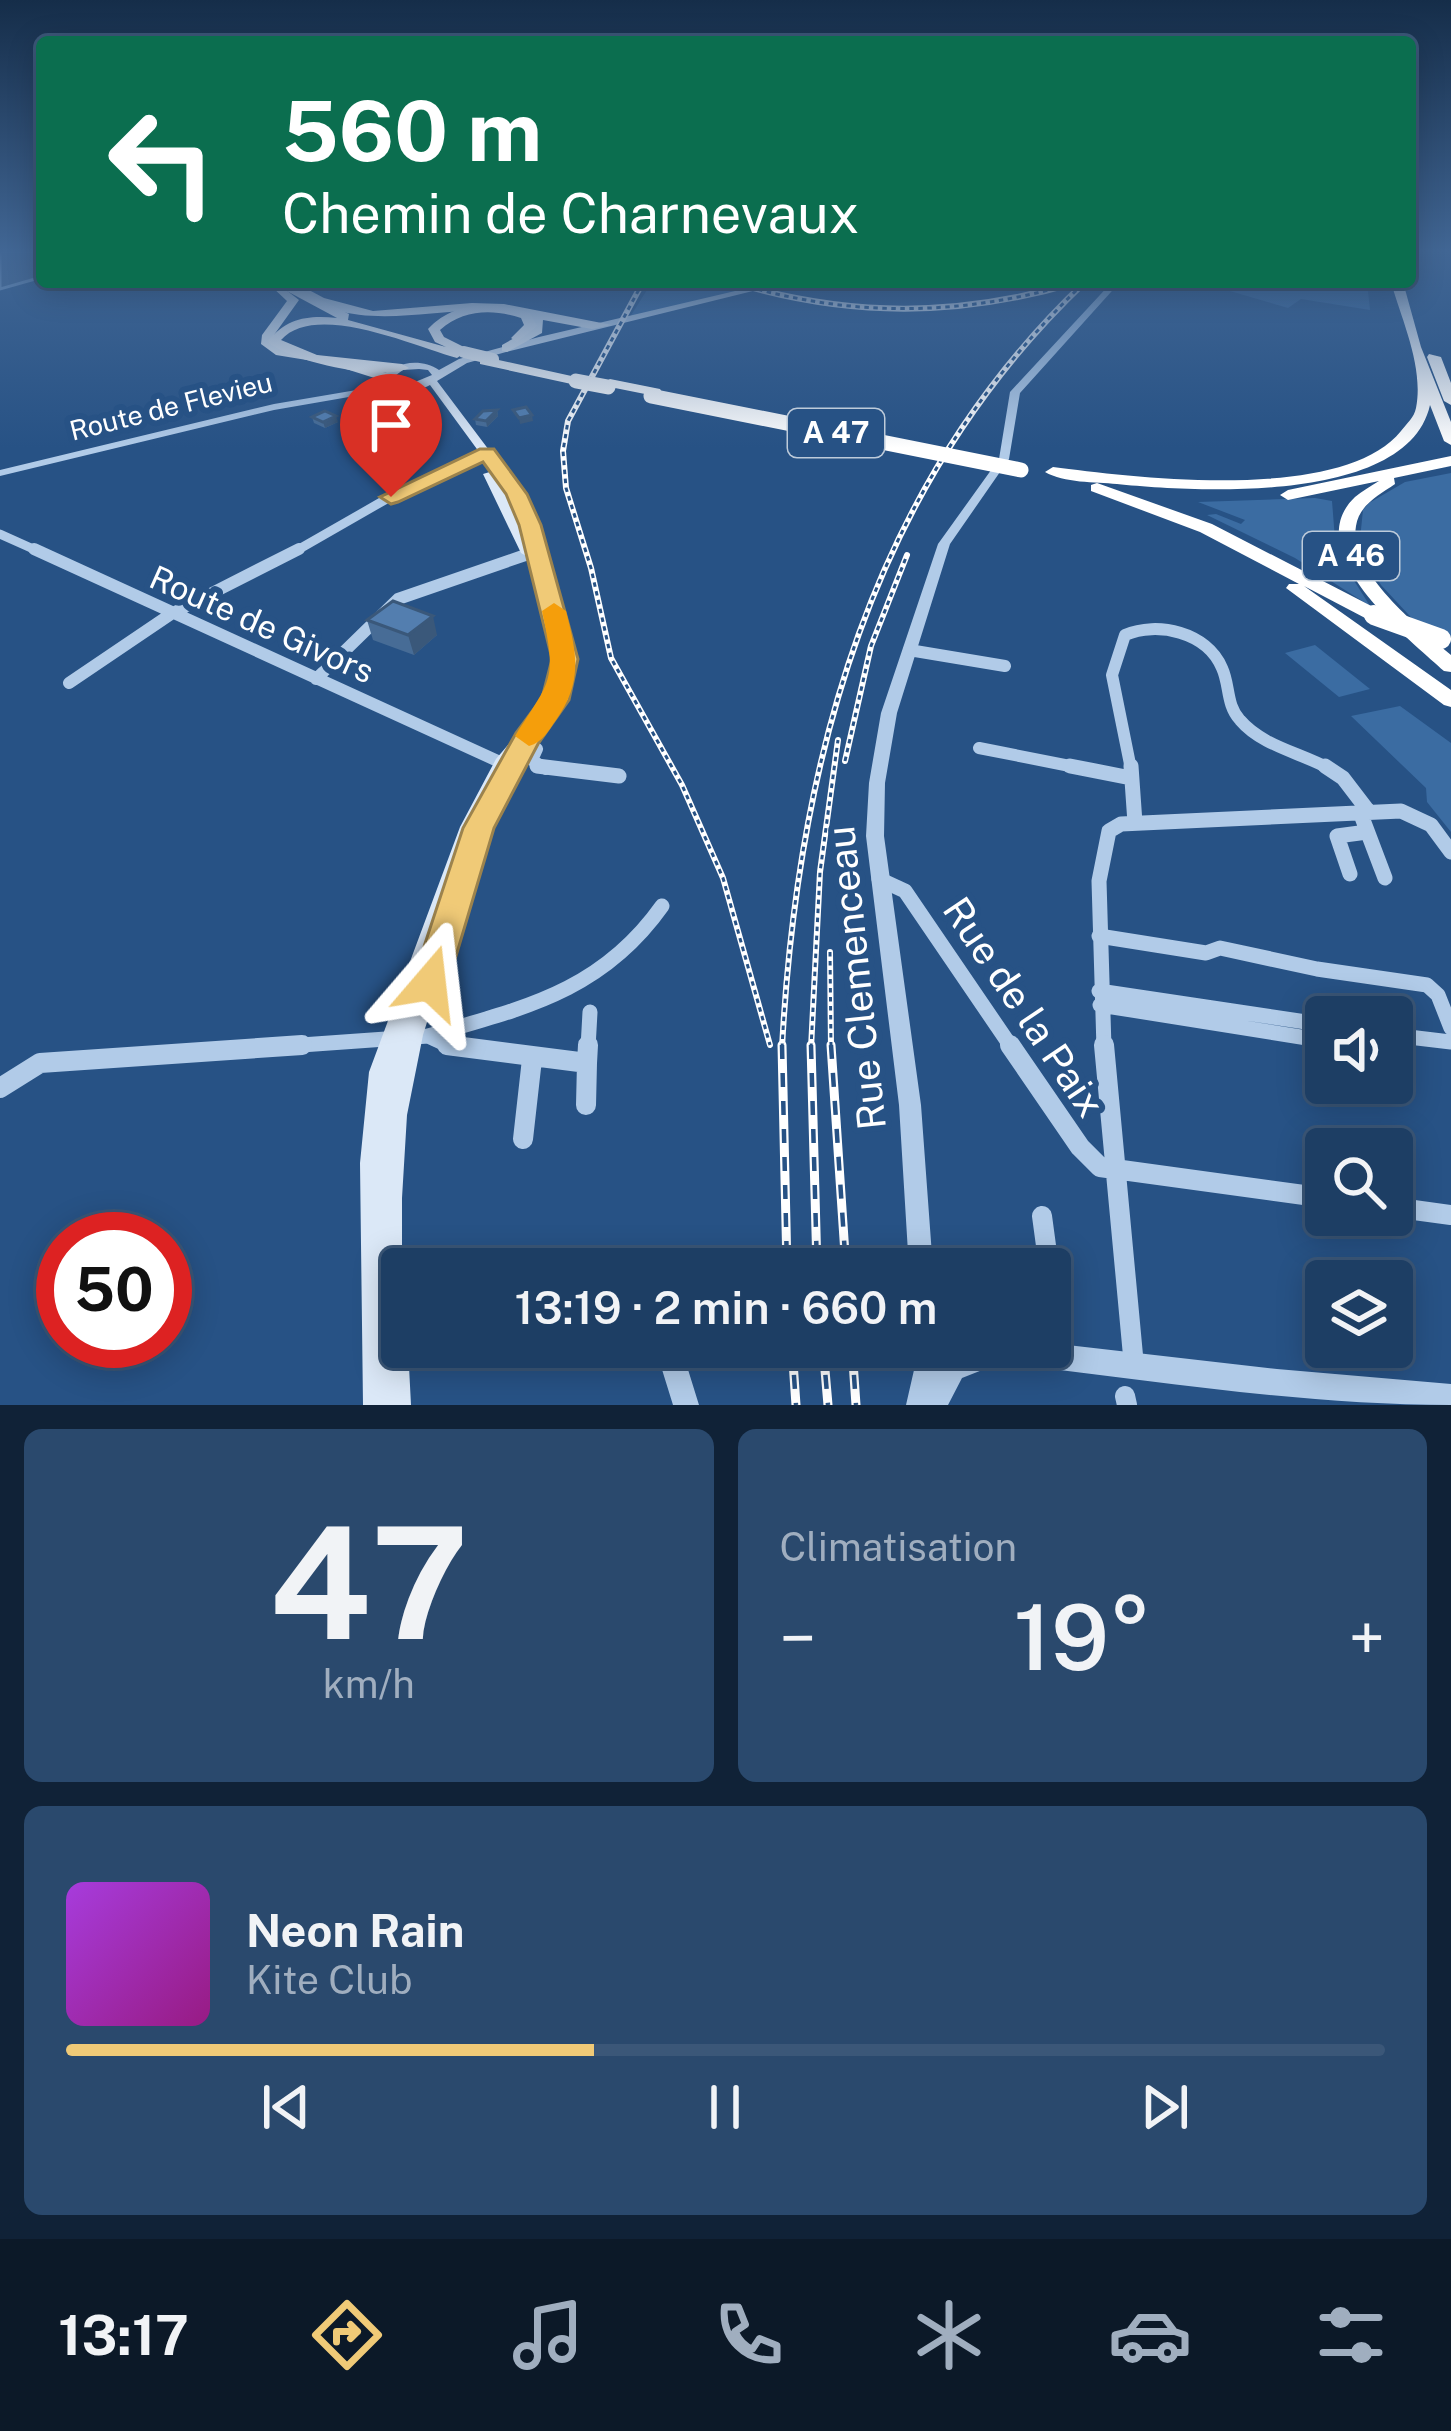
<!DOCTYPE html>
<html lang="fr">
<head>
<meta charset="utf-8">
<style>
	:root { --surface:#1d3e64; --page:#2a496d; --text:#f1f3f6; --muted:#a0aebf; --line:#3b5778; --accent:#f0ca77 }
	body { margin:0; font-family:"Public Sans",sans-serif; background:var(--page); color:var(--text); height:100vh; display:flex; flex-direction:column; font-size:45px; white-space:nowrap }
	* { box-sizing:border-box; margin:0 }
	p { font-size:39px; color:var(--muted) }
	.icon { flex:none; width:66px; height:66px; fill:none; stroke:currentColor; stroke-width:2; stroke-linecap:round; stroke-linejoin:round }
	.map { position:relative; height:1405px; overflow:hidden }
	.side { display:flex; flex-direction:column; gap:24px; padding:24px; background:#102237; flex:1 }
	.side>* { flex:none }
	.guide { position:absolute; left:36px; top:36px; width:1380px; height:252px; border-radius:12px; box-shadow:0 6px 30px #0003,0 0 0 3px var(--line); background:#0b6e4f; color:#fff; overflow:hidden }
	.tools { position:absolute; left:1305px; top:996px; display:grid; gap:24px }
	.tools a { display:grid; place-items:center; width:108px; height:108px; border-radius:12px; background:var(--surface); box-shadow:0 6px 30px #0003,0 0 0 3px var(--line); font-size:60px }
	.speed { position:absolute; left:36px; top:1212px; display:flex; gap:24px; font-size:60px; font-weight:700; text-align:center }
	.speed>* { display:grid; place-content:center; width:156px; height:156px; border-radius:50%; background:var(--surface); box-shadow:0 6px 30px #0003,0 0 0 3px var(--line); line-height:1 }
	.speed .limit { border:18px solid #d22; background:#fff; color:#111 }
	.pin { position:absolute; display:grid; place-items:center; width:102px; height:102px; color:#fff; margin:-123px -51px; border-radius:50% 50% 50% 0; rotate:-45deg; box-shadow:0 0 12px #0007 }
	.pin .icon { rotate:45deg }
	.me { position:absolute; width:132px; margin:-66px; rotate:17deg; stroke-linejoin:round; filter:drop-shadow(0 0 9px #0008) }
	.turn { display:flex; align-items:center; gap:42px; height:252px; padding:0 48px; font-size:54px }
	.turn .icon { width:156px; height:156px; stroke-width:2.5 }
	.turn b { display:block; font-size:84px; line-height:102px }
	.big { font-size:90px; font-weight:600; line-height:1.1 }
	.side .widget { flex:1; display:flex; flex-direction:column; justify-content:center; gap:18px; min-width:0; padding:0 42px; border-radius:18px; background:var(--page) }
	.side .dial { align-items:center; gap:0 }
	.dial b { font-size:156px; line-height:1 }
	.song { display:flex; align-items:center; gap:36px }
	.cover { width:144px; height:144px; border-radius:18px; background:linear-gradient(135deg,hsl(280 70% 55%),hsl(310 70% 35%)) }
	.played { height:12px; border-radius:6px; background:linear-gradient(90deg,var(--accent) 40%,var(--line) 40%) }
	.keys { display:flex; justify-content:space-around; direction:ltr }
	.heat { display:flex; justify-content:space-between; align-items:center; font-size:66px; direction:ltr }
	.side .tiles { flex:1; display:grid; gap:24px; grid-template-columns:1fr 1fr }
	.widget:last-child { grid-column:span 2 }
	.trip { position:absolute; left:381px; top:1248px; width:690px; height:120px; border-radius:12px; background:var(--surface); box-shadow:0 6px 30px #0003,0 0 0 3px var(--line); font-weight:600; line-height:120px; text-align:center }
	.dock { display:flex; height:192px; justify-content:space-around; align-items:center; background:#0c1928; color:var(--muted) }
	.dock .icon { width:84px; height:84px }
	.dock .selected { color:var(--accent) }
	.dock b { font-size:54px; color:var(--text) }
	.map>svg:first-child { display:block }
</style>
</head>
<body>
<div class="map">
<svg width="1451" height="1405" viewBox="0 0 1451 1405">
	<rect width="100%" height="100%" fill="#275285"/>
	<path fill="#3b6ca2" d="M652 282H723L747 290 630 317Z
		M1222 282H1367L1370 310 1301 299 1288 308 1216 287Z
		M1451 473V636L1421 628 1381 585 1359 549 1363 510 1369 503 1405 482Z
		M1315 498 1332 501 1336 552 1370 606 1295 558 1207 515 1216 514 1241 524 1245 520 1198 502Z
		M1315 645 1370 689 1339 697 1285 653Z
		M1400 706 1451 743V832L1427 802 1426 788 1351 716Z"/>
	<path fill="#4e6d91" stroke="#a6c6e8" stroke-width="3" d="M0 251H42V277L0 289Z"/>
	<g fill="none" stroke-linecap="round" stroke-linejoin="round">
		<path stroke="#b1cbe8" stroke-width="9" d="M0 534 40 552
			M294 552 390 497 486 453"/>
		<path stroke="#b1cbe8" stroke-width="12" d="M34 549 502 763
			M909 650 1005 666
			M316 679 398 599 537 551
			M69 683 171 614 299 549
			M526 740 537 749 532 760 546 769
			M979 748 1085 769
			M1131 769 1112 675 1125 635C1157 621 1207 632 1222 668 1230 685 1226 705 1240 720 1262 746 1301 753 1330 769"/>
		<path stroke="#b1cbe8" stroke-width="15" d="M537 766 619 776
			M1070 766 1131 778
			M1131 766 1135 823
			M1325 766 1343 778 1369 812
			M1360 812 1385 878
			M1350 874 1337 836 1367 832
			M879 879 905 891 1012 1048
			M1099 936 1206 953 1220 948 1317 969 1427 985 1438 995 1451 1028
			M1099 991 1326 1025
			M1100 1005 1326 1041
			M1392 1035 1451 1042
			M428 1036C523 1008 601 992 662 906
			M259 1048 428 1036 454 1048
			M588 1048 590 1012
			M1104 1048 1099 881 1109 831 1121 824 1401 811 1431 825 1451 852"/>
		<path stroke="#b1cbe8" stroke-width="20" d="M447 1045 587 1063 588 1045
			M1010 1045 1080 1147 1100 1167 1326 1198
			M1104 1045 1134 1366
			M0 1088 40 1063 302 1045
			M586 1105 587 1063
			M523 1139 532 1059
			M1392 1207 1451 1215
			M1033 1269 1047 1253 1042 1216
			M1125 1396 1127 1405"/>
		<path fill="#b1cbe8" fill-rule="evenodd" d="M1112 282H1120L1020 393 1009 459 950 544 897 713 885 783 884 836 921 1105 933 1269H909L899 1105 866 836 869 783 881 713 938 544 999 459 1010 392Z
			M392 384 397 387 395 389 274 410 0 476V470L274 404Z
			M1050 1343 1277 1369 1451 1384V1405C1300 1405 1149 1380 1000 1363L962 1378 948 1405H906L914 1370 926 1347H1050Z
			M655 1347H681L699 1405H673Z"/>
		<path fill="#dbe8f7" fill-rule="evenodd" d="M774 282H789L506 352 467 363 437 381 522 494 546 551 573 659 564 700 509 766 478 827 450 909 457 911 460 917 423 1035 407 1115 402 1198V1347H408L411 1405H363L360 1163 369 1072 460 827 496 759 548 698 557 659 533 555 528 557 521 553 483 474 493 471 430 385C410 395 394 396 378 380 393 362 420 357 439 370L459 359 539 337ZM419 369 428 370 432 375 403 387 389 380 403 370ZM496 475 510 494 526 535Z"/>
		<path fill="#f9fcfe" fill-rule="evenodd" d="M280 282H294L324 298 373 311 472 303 504 304 612 325 592 329 543 320 542 333 507 352 502 351V345L532 328 533 323 526 315C435 297 365 346 280 282Z
			M277 283 299 300 274 335V342L285 349 325 357V363L276 355 261 344 262 335 287 301 271 286Z
			M351 362 389 374 391 377 384 381 346 369 344 366Z"/>
		<path fill="#fff" fill-rule="evenodd" d="M270 282H285L349 314 348 320 446 347 435 342 428 329C455 300 495 302 530 313L537 326 517 342 511 338 524 325 521 318C493 309 464 309 440 330L444 337 464 347 459 351 463 354 457 358C414 346 315 301 281 340L317 355 402 364 409 368C381 382 296 362 270 344L268 341C287 318 308 315 337 318Z
			M1391 282H1403L1421 347 1451 422V445L1444 441 1430 405C1408 505 1194 492 1117 484 1095 482 1064 483 1045 472L1053 467C1137 478 1343 503 1401 431 1407 423 1414 418 1416 408 1424 367 1402 321 1391 282Z
			M1429 354 1441 357 1451 383V405L1444 401 1427 357Z
			M485 357 576 377 583 381 576 385 480 364V358Z
			M610 379 660 389 662 392 655 396 605 386 603 383Z
			M1451 456V466L1394 478 1395 484C1379 495 1359 505 1356 526 1348 572 1420 628 1451 655V672L1444 671C1407 637 1298 551 1355 497 1362 491 1371 486 1379 481L1288 500 1280 495 1288 490Z
			M1097 483 1212 524 1381 611 1383 615 1381 619H1367L1304 586 1451 690V707L1444 705 1286 588 1289 584H1299L1200 532 1091 491V485Z"/>
		<defs>
			<path id="rail-far1" d="M643 282 568 421 563 451 566 488 591 568 611 658 682 785 723 878 770 1045
				M732 282C849 318 960 317 1078 282
				M845 761 871 646 907 555
				M830 952 831 1048
				M782 1048C797 762 871 485 1085 282
				M811 1048 820 872 838 740"/>
			<path id="rail" d="M782 1045 787 1269
				M811 1045 817 1269
				M831 1045 846 1269
				M792 1347 796 1405
				M823 1347 828 1405
				M852 1347 856 1405"/>
		</defs>
		<use href="#rail-far1" stroke="#fff" stroke-width="6"/>
		<use href="#rail" stroke="#fff" stroke-width="9"/>
		<use href="#rail-far1" stroke="#275285" stroke-width="3" stroke-dasharray="4.5" stroke-linecap="butt"/>
		<use href="#rail" stroke="#275285" stroke-width="4.5" stroke-dasharray="14" stroke-linecap="butt"/>
		<path stroke="#fff" stroke-width="12" d="M464 352 493 359
			M576 381 591 384"/>
		<path stroke="#fff" stroke-width="15" d="M576 381 608 387
			M651 396 1021 470"/>
		<path stroke="#fff" stroke-width="20" d="M1374 615 1441 639"/>
	</g>
	<path fill="#476c96" d="M497 410 498 416 487 427 476 425 475 419Z
		M415 411 417 419 379 434 349 421 346 412Z
		M312 417 338 422 325 428 314 423Z
		M367 620 437 635 414 655 373 640Z"/>
	<path fill="#3a587a" d="M497 410 498 416 487 427 486 421Z
		M415 411 417 419 379 434 377 425Z
		M532 415 533 421 520 424 519 418Z
		M336 416 338 422 325 428 323 422Z
		M433 616 437 635 414 655 408 635Z"/>
	<path fill="#537eaf" stroke="#3a587a" stroke-width="3" d="M384 398 415 411 377 425 346 412Z
		M526 407 532 415 519 418 513 410Z
		M497 410 486 421 475 419 483 411Z
		M325 411 336 416 323 422 312 417Z
		M393 601 433 616 408 635 367 620Z"/>
	<linearGradient id="sky" x2="0" y2="1"><stop stop-color="#152d49"/><stop offset="0.56" stop-color="#416694"/><stop offset="1" stop-color="#416694" stop-opacity="0"/></linearGradient>
	<rect width="1451" height="448" fill="url(#sky)"/>
	<path fill="#f0ca77" stroke="#9c834d" stroke-width="3" d="M480 449H494L527 494 541 525 578 659 569 700 538 744 494 828 448 983 443 994 430 999 418 994 412 983 463 828 516 733 542 698 552 659 519 525 506 494 483 462 398 502 391 504 380 497Z"/>
	<path fill="#f59e0b" d="M554 603 566 611C577 654 583 682 556 720 548 731 543 742 529 746L515 736C552 678 557 681 542 611Z"/>
	<g text-anchor="middle" stroke-width="12" stroke-linejoin="round" paint-order="stroke">
		<g font-size="27" fill="#fff" stroke="#275285">
			<text transform="translate(171 407) rotate(-14)" y="9">Route de Flevieu</text>
		</g>
		<g fill="#275285" stroke="#becbda" stroke-width="3">
			<rect x="788" y="409" width="96" height="48" rx="9"/>
			<rect x="1303" y="532" width="96" height="48" rx="9"/>
		</g>
		<g font-size="30" font-weight="bold" fill="#fff">
			<text x="836" y="443">A 47</text>
			<text x="1351" y="566">A 46</text>
		</g>
		<g font-size="33" fill="#fff" stroke="#275285">
			<text transform="translate(262 624) rotate(24)" y="12">Route de Givors</text>
		</g>
		<g font-size="39" fill="#fff" stroke="#275285">
			<text transform="translate(856 978) rotate(-96)" y="14">Rue Clemenceau</text>
			<text transform="translate(1024 1007) rotate(56)" y="14">Rue de la Paix</text>
		</g>
	</g>
</svg>
<div class="tools">
<a><svg class="icon" aria-label="sound" viewBox="0 0 24 24"><path d="M4 9h4l5-4v14l-5-4H4zM17 9q2 3 0 6"/></svg></a>
<a><svg class="icon" aria-label="search" viewBox="0 0 24 24"><circle cx="10" cy="10" r="6"/><path d="M15 15l6 6"/></svg></a>
<a><svg class="icon" aria-label="layers" viewBox="0 0 24 24"><path d="M12 4l9 5-9 5-9-5zM3 14l9 5 9-5"/></svg></a>
</div>
<div class="speed"><div class="limit">50</div></div>
<div class="pin" style="left:391px;top:497px;background:#d93025"><svg class="icon" aria-label="arrive" viewBox="0 0 24 24"><path d="M6 21V4h12l-3 4 3 4H6"/></svg></div>
<svg class="me" style="left:430px;top:983px" viewBox="-20 -20 40 40"><path d="M0-17L14 15 0 8-14 15z" fill="#f0ca77" stroke="#fff" stroke-width="4"/></svg>
<div class="trip">13:19 · 2 min · 660 m</div>
<div class="guide">
<div class="turn"><svg class="icon" aria-label="left" viewBox="0 0 24 24"><path d="M17 20v-9H6M10 6l-5 5 5 5"/></svg><div><b>560 m</b>Chemin de Charnevaux</div></div>
</div>
</div>
<section class="side">
<div class="tiles">
<div class="widget dial"><b>47</b><p>km/h</p></div>
<div class="widget"><p>Climatisation</p>
<div class="heat"><a>−</a><b class="big">19°</b><a>+</a></div>
</div>
<div class="widget">
<div class="song"><i class="cover"></i><div><b>Neon Rain</b><p>Kite Club</p></div></div>
<div class="played"></div>
<div class="keys"><svg class="icon" aria-label="previous" viewBox="0 0 24 24"><path d="M18 5L8 12l10 7zM5 5v14"/></svg><svg class="icon" aria-label="pause" viewBox="0 0 24 24"><path d="M8 5v14M16 5v14"/></svg><svg class="icon" aria-label="next" viewBox="0 0 24 24"><path d="M6 5l10 7-10 7zM19 5v14"/></svg></div>
</div>
</div>
</section>
<nav class="dock">
<b>13:17</b>
<svg class="icon selected" aria-label="directions" viewBox="0 0 24 24"><path d="M12 3l9 9-9 9-9-9zM9 14v-3h6M13 9l2 2-2 2"/></svg>
<svg class="icon" aria-label="music" viewBox="0 0 24 24"><path d="M9 18V5l10-2v13"/><circle cx="6" cy="18" r="3"/><circle cx="16" cy="16" r="3"/></svg>
<svg class="icon" aria-label="phone" viewBox="0 0 24 24"><path d="M5 4h4l2 5-3 2q2 4 5 5l2-3 5 2v4C11 20 4 13 5 4z"/></svg>
<svg class="icon" aria-label="climate" viewBox="0 0 24 24"><path d="M12 3v18M4 7l16 10M4 17L20 7"/></svg>
<svg class="icon" aria-label="car" viewBox="0 0 24 24"><path d="M5 17H2v-5l4-1 3-4h7l3 4 3 1v5h-3M9 17h6M6 11h13"/><circle cx="7" cy="17" r="2"/><circle cx="17" cy="17" r="2"/></svg>
<svg class="icon" aria-label="filters" viewBox="0 0 24 24"><path d="M4 7h16M4 17h16"/><circle cx="9" cy="7" r="2"/><circle cx="15" cy="17" r="2"/></svg>
</nav>
</body>
</html>
